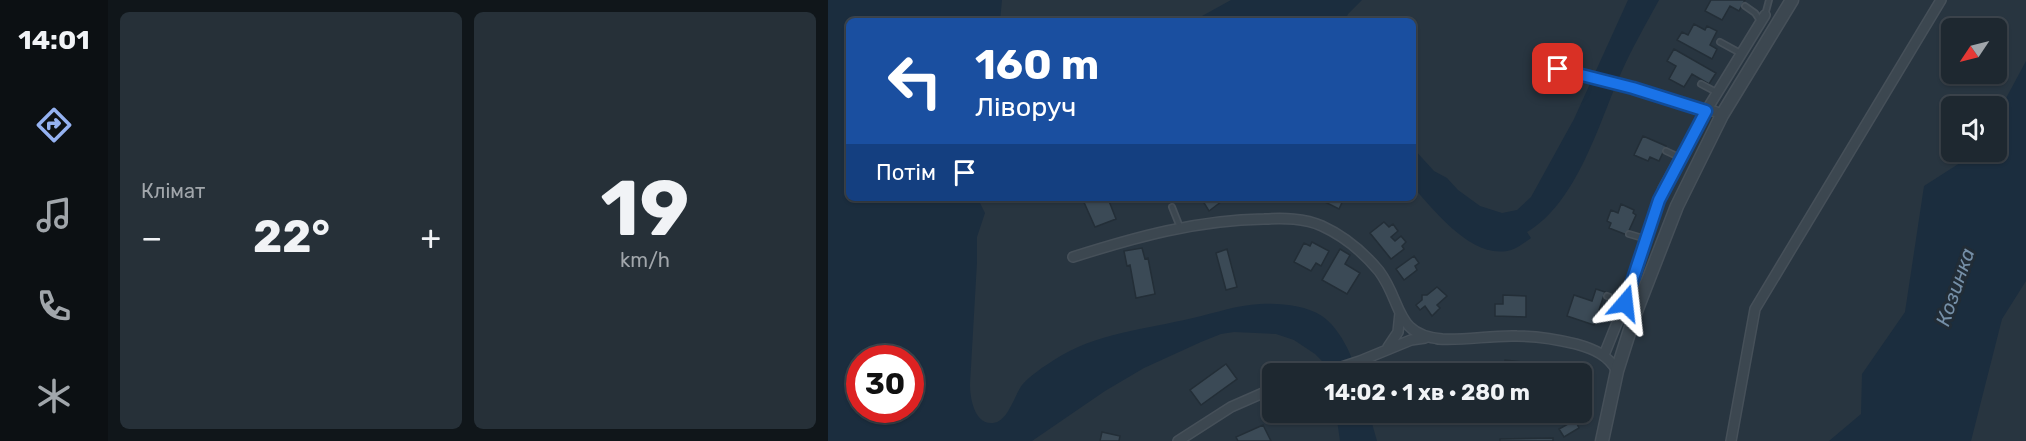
<!DOCTYPE html>
<html lang="uk">
<head>
<meta charset="utf-8">
<style>
	:root { --surface:#1e2830; --page:#263038; --text:#f1f3f6; --muted:#a1a6ab; --line:#3c444c; --accent:#95b2f1 }
	body { margin:0; font-family:Rubik,sans-serif; background:var(--page); color:var(--text); height:100vh; display:flex; flex-direction:column; font-size:22px; white-space:nowrap }
	* { box-sizing:border-box; margin:0 }
	p { font-size:20px; color:var(--muted) }
	.icon { flex:none; width:33px; height:33px; fill:none; stroke:currentColor; stroke-width:2; stroke-linecap:round; stroke-linejoin:round }
	.map { position:relative; flex:1; overflow:hidden }
	.side { display:flex; flex-direction:column; gap:12px; padding:12px; background:#10161a; width:720px }
	.side>* { flex:none }
	.guide { position:absolute; left:18px; top:18px; width:570px; height:183px; border-radius:9px; box-shadow:0 2px 4px #0004,0 0 0 2px var(--line); background:#1a4fa0; color:#fff; overflow:hidden }
	.needle { width:39px; rotate:235deg }
	.buttons { position:absolute; left:1113px; top:18px; display:grid; gap:12px }
	.buttons a { display:grid; place-items:center; width:66px; height:66px; border-radius:9px; background:var(--surface); box-shadow:0 2px 4px #0004,0 0 0 2px var(--line); font-size:30px }
	.speed { position:absolute; left:18px; top:345px; display:flex; gap:12px; font-size:30px; font-weight:700; text-align:center }
	.speed>* { display:grid; place-content:center; width:78px; height:78px; border-radius:50%; background:var(--surface); box-shadow:0 2px 4px #0004,0 0 0 2px var(--line); line-height:1 }
	.speed .limit { border:9px solid #d22; background:#fff; color:#111 }
	.pin { position:absolute; display:grid; place-items:center; width:51px; height:51px; color:#fff; margin:-26px; border-radius:12px; box-shadow:0 3px 9px #0006 }
	.me { position:absolute; width:66px; margin:-33px; rotate:17deg; stroke-linejoin:round; filter:drop-shadow(0 0 4px #0008) }
	.turn { display:flex; align-items:center; gap:21px; height:126px; padding:0 30px; font-size:27px }
	.turn .icon { width:78px; height:78px; stroke-width:2.5 }
	.turn b { display:block; font-size:42px; line-height:51px }
	.then { display:flex; align-items:center; height:57px; padding:0 30px; background:#0003; gap:12px; font-size:22px }
	.big { font-size:45px; font-weight:700; line-height:1.1 }
	.side .tile { flex:1; display:flex; flex-direction:column; justify-content:center; gap:9px; min-width:0; padding:0 21px; border-radius:9px; background:var(--page) }
	.side .dial { align-items:center; gap:0 }
	.dial b { font-size:78px; line-height:1 }
	.heat { display:flex; justify-content:space-between; align-items:center; font-size:33px; direction:ltr }
	.side .tiles { flex:1; display:grid; gap:12px; grid-template-columns:repeat(2,1fr) }
	.trip { position:absolute; left:434px; top:363px; width:330px; height:60px; border-radius:9px; background:var(--surface); box-shadow:0 2px 4px #0004,0 0 0 2px var(--line); font-weight:700; line-height:60px; text-align:center }
	main { display:flex; flex:1; min-height:0 }
	.menu { display:flex; flex-direction:column; width:108px; justify-content:space-around; align-items:center; background:#0c1013; color:var(--muted) }
	.menu .icon { width:42px; height:42px }
	.menu .active { color:var(--accent) }
	.menu b { font-size:27px; color:var(--text) }
	.map>svg:first-child { display:block }
</style>
</head>
<body>
<main>
<nav class="menu">
<b>14:01</b>
<svg class="icon active" aria-label="directions" viewBox="0 0 24 24"><path d="M12 3l9 9-9 9-9-9zM9 14v-3h6M13 9l2 2-2 2"/></svg>
<svg class="icon" aria-label="music" viewBox="0 0 24 24"><path d="M9 18V5l10-2v13"/><circle cx="6" cy="18" r="3"/><circle cx="16" cy="16" r="3"/></svg>
<svg class="icon" aria-label="phone" viewBox="0 0 24 24"><path d="M5 4h4l2 5-3 2q2 4 5 5l2-3 5 2v4C11 20 4 13 5 4z"/></svg>
<svg class="icon" aria-label="climate" viewBox="0 0 24 24"><path d="M12 3v18M4 7l16 10M4 17L20 7"/></svg>
</nav>
<section class="side">
<div class="tiles">
<div class="tile"><p>Клімат</p>
<div class="heat"><a>−</a><b class="big">22°</b><a>+</a></div>
</div>
<div class="tile dial"><b>19</b><p>km/h</p></div>
</div>
</section>
<div class="map">
<svg width="1198" height="441" viewBox="0 0 1198 441">
	<rect width="100%" height="100%" fill="#283540"/>
	<path fill="#1b2d3e" fill-rule="evenodd" d="M0 0H174L172 21H21V198H153L152 203 157 213 149 237V262L142 384C142 397 146 425 165 423 180 422 186 396 194 385 203 375 215 367 226 360 267 333 319 329 365 318 387 313 409 305 432 304 452 303 477 305 494 316 512 329 523 353 529 373H501L494 361 487 354 466 340 448 334 406 332 393 334 373 342 316 368 277 391 204 441H0ZM32 358H82V410H32Z
		M403 0H534L520 14 517 21H365Z
		M800 0H831C818 24 804 48 793 73 771 123 749 203 699 232L703 238C697 242 690 248 683 250 645 261 607 211 585 187V148L606 171 619 178 630 190 652 206 674 213 689 210 703 197 746 119Z
		M1198 61V281L1174 319 1143 441H1001L1033 414 1034 374 1077 312 1096 186 1149 152H1168L1169 115Z
		M508 413H541L549 441H512Z"/>
	<path fill="#3b4a56" stroke="#232e37" stroke-width="1.5" d="M883 0H917L911 11 902 6 894 20 877 11Z
		M866 24 877 30 879 26 889 31 882 45 889 49 884 59 849 40 854 32 860 35Z
		M846 49 888 73 881 84 864 74 856 87 841 79 848 66 839 61Z
		M815 136 838 146 831 161 822 157 820 161 806 155Z
		M256 198H274L281 201 288 219 267 227 255 200Z
		M373 198H398L381 211Z
		M489 198H516L511 209Z
		M793 204 806 210 805 213 808 215 799 235 781 228 783 223 779 221 783 210 790 213Z
		M556 222 561 227 565 224 570 231 563 237 567 241 573 236 578 242 574 246 576 249 563 259 542 233Z
		M484 242 501 251 493 266 488 263 483 271 466 262 476 243 482 246Z
		M314 248 317 259 320 258 327 294 308 298 302 265 299 266 296 251Z
		M399 249 409 287 398 290 388 253Z
		M512 249 522 255 517 264 532 273 519 294 494 280Z
		M586 256 591 263 587 266 589 270 576 280 568 269Z
		M609 287 619 296 609 305 612 308 604 316 597 306 592 310 588 305 594 300V295H599Z
		M768 289 777 292 766 325 739 316 746 295 764 301Z
		M675 295 698 296V317L667 316V304H675Z
		M677 360 694 362 693 369H697L698 363 710 364 709 374H667L668 369H676Z
		M398 364 409 379 373 405 362 390Z
		M608 365 610 374H591L590 368Z
		M747 420 751 428 736 437 731 429Z
		M435 425 443 441H410L408 437Z
		M274 432 292 436 291 441H272Z
		M725 438V441H672V439Z"/>
	<g fill="none" stroke-linecap="round" stroke-linejoin="round">
		<defs>
			<path id="service" d="M917 6 927 13 933 22
				M937 15 941 0
				M892 42 914 54
				M873 84 890 93
				M838 151 853 158
				M344 207 352 227
				M801 234 818 239
				M779 296 797 303"/>
			<path id="minor" d="M730 69 805 88 878 111H886L894 115
				M245 257C308 237 369 220 436 219 456 218 476 218 494 226 516 236 536 253 551 271 575 303 566 335 614 339
				M610 339C636 341 663 335 689 336 709 336 728 339 748 344 766 349 780 355 789 371
				M560 347 570 332 572 313
				M776 355 797 303 835 189 878 111 937 15
				M492 374 532 361 583 340 597 338
				M350 441 403 407 444 389
				M903 441 927 309 1113 0"/>
			<path id="tertiary" d="M774 441 789 371 807 314 849 206 894 115 964 0"/>
		</defs>
		<use href="#service" stroke="#465059" stroke-width="8"/>
		<use href="#minor" stroke="#465059" stroke-width="12"/>
		<use href="#tertiary" stroke="#465059" stroke-width="15"/>
		<use href="#service" stroke="#3c4750" stroke-width="4.5"/>
		<use href="#minor" stroke="#3c4750" stroke-width="9"/>
		<use href="#tertiary" stroke="#3c4750" stroke-width="12"/>
	</g>
	<g fill="none" stroke-linecap="round" stroke-linejoin="round">
		<defs>
			<path id="route" d="M730 69 805 88 878 111 831 200 797 303"/>
		</defs>
		<use href="#route" stroke="#114b97" stroke-width="15"/>
		<use href="#route" stroke="#1a73e8" stroke-width="10"/>
	</g>
	<g text-anchor="middle" stroke-width="6" stroke-linejoin="round" paint-order="stroke">
		<g font-size="20" font-style="italic" fill="#758fa7" stroke="#212c36">
			<text transform="translate(1127 287) rotate(-71)" y="7">Козинка</text>
		</g>
	</g>
</svg>
<div class="buttons">
<a><svg class="needle" viewBox="-14 -14 28 28"><path d="M0-13l5 13h-10z" fill="#e53935"/><path d="M0 13l5-13h-10z" fill="#a1a6ab"/></svg></a>
<a><svg class="icon" aria-label="sound" viewBox="0 0 24 24"><path d="M4 9h4l5-4v14l-5-4H4zM17 9q2 3 0 6"/></svg></a>
</div>
<div class="speed"><div class="limit">30</div></div>
<div class="pin" style="left:730px;top:69px;background:#d93025"><svg class="icon" aria-label="arrive" viewBox="0 0 24 24"><path d="M6 21V4h12l-3 4 3 4H6"/></svg></div>
<svg class="me" style="left:797px;top:303px" viewBox="-20 -20 40 40"><path d="M0-17L14 15 0 8-14 15z" fill="#1a73e8" stroke="#fff" stroke-width="4"/></svg>
<div class="trip">14:02 · 1 хв · 280 m</div>
<div class="guide">
<div class="turn"><svg class="icon" aria-label="left" viewBox="0 0 24 24"><path d="M17 20v-9H6M10 6l-5 5 5 5"/></svg><div><b>160 m</b>Ліворуч</div></div>
<div class="then">Потім<svg class="icon" aria-label="arrive" viewBox="0 0 24 24"><path d="M6 21V4h12l-3 4 3 4H6"/></svg></div>
</div>
</div>
</main>
</body>
</html>
